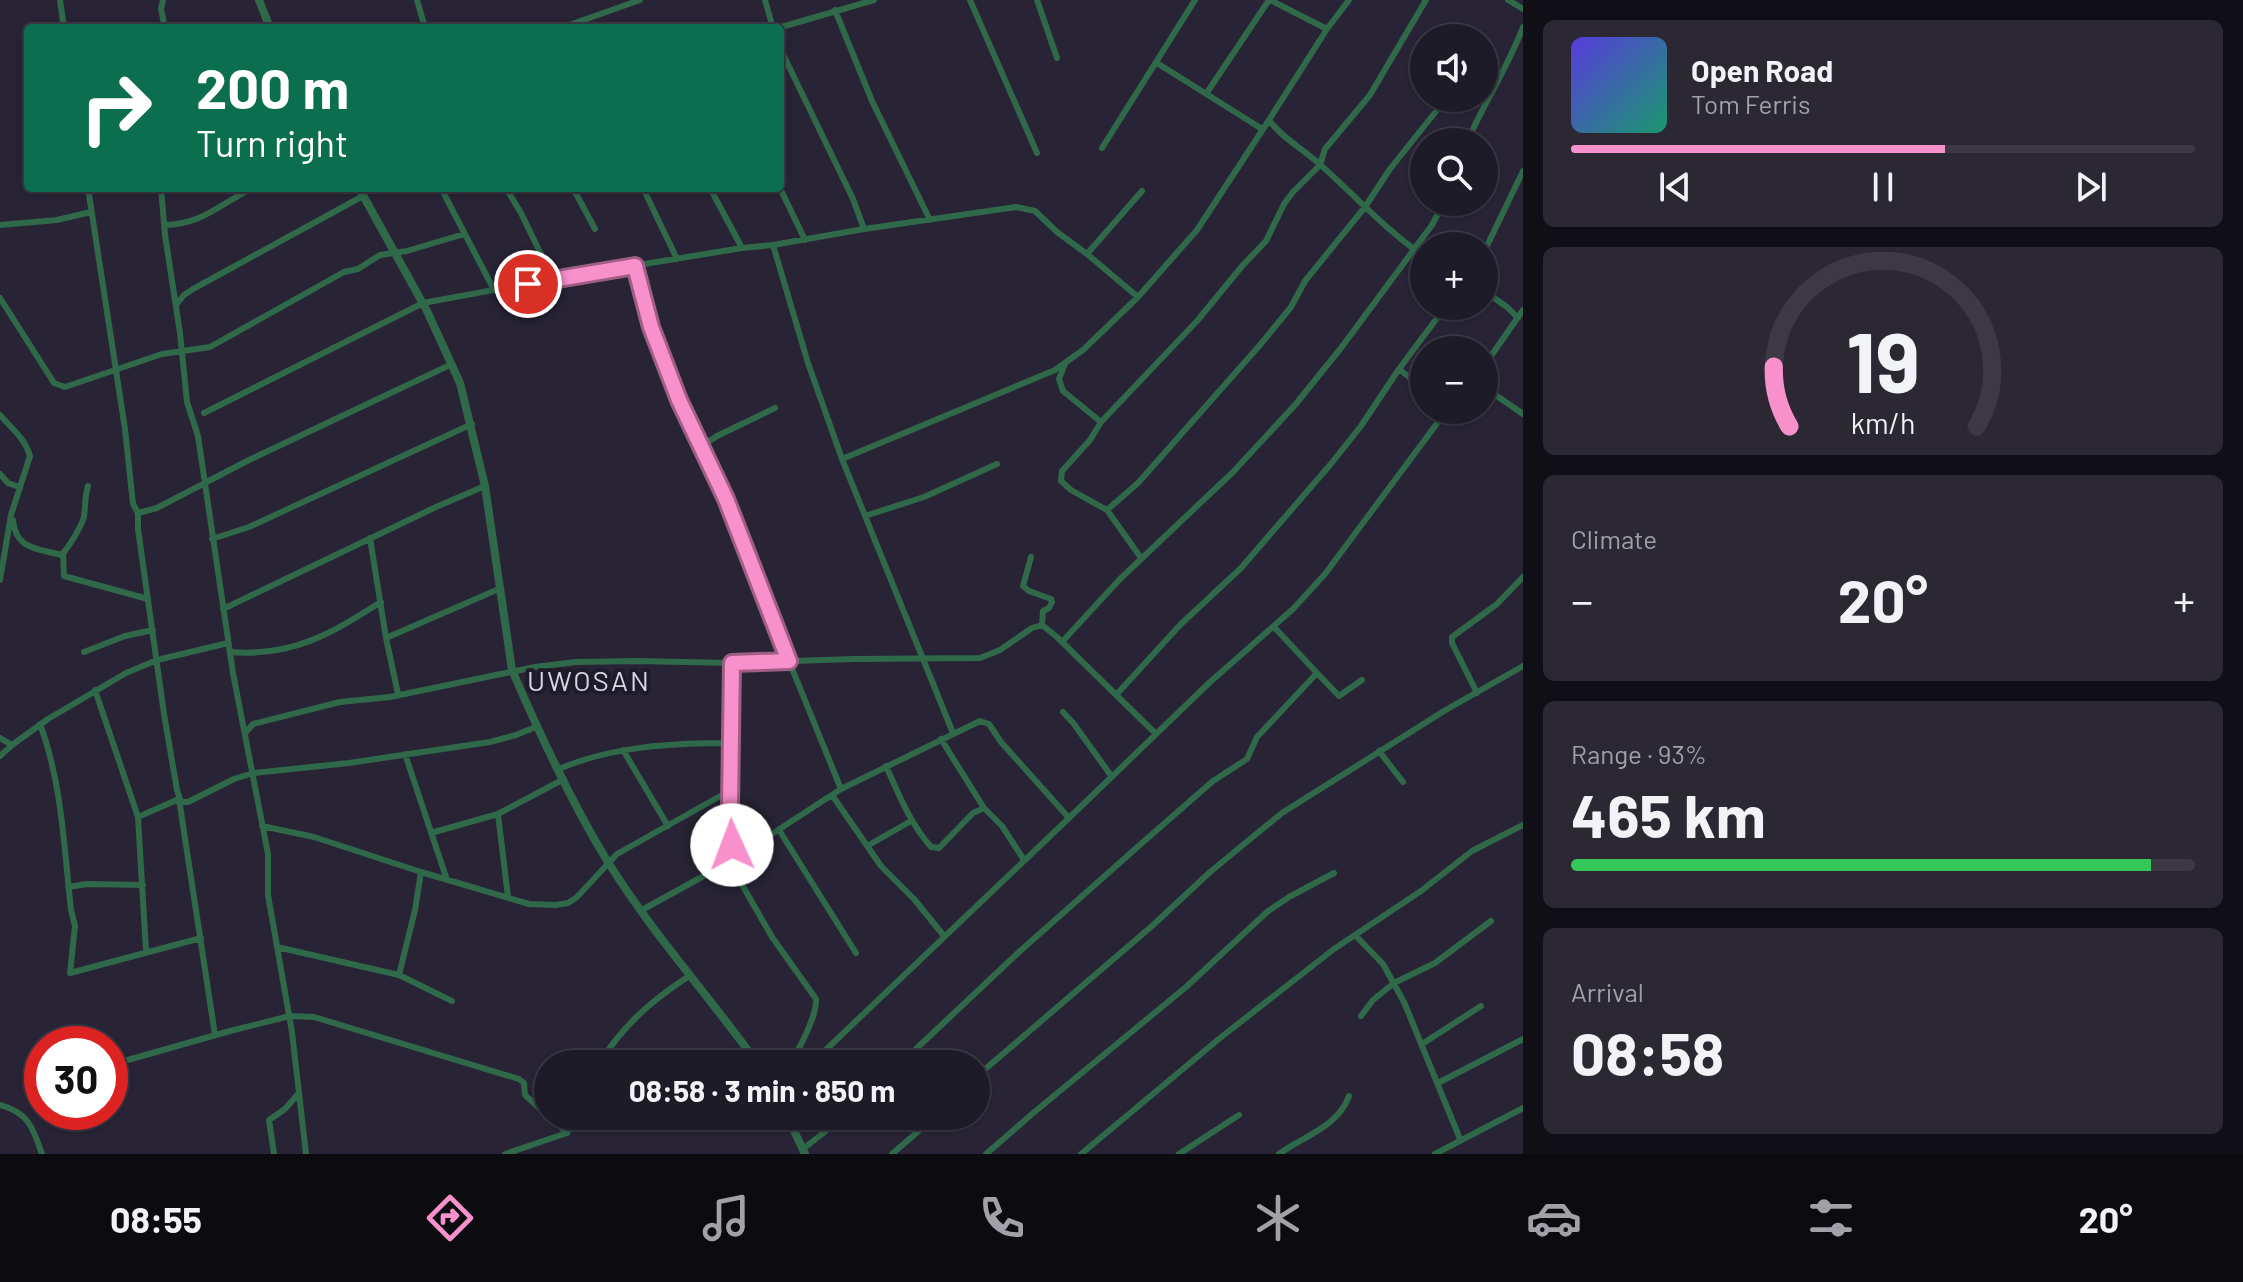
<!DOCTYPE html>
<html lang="en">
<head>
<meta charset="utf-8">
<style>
	:root { --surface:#1e1b28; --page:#2b2834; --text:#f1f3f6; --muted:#a1a1a8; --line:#3c3945; --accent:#f890cc }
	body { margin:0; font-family:Barlow,sans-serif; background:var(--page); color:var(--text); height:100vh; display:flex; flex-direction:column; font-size:30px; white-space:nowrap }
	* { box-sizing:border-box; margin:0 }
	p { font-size:26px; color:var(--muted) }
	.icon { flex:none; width:44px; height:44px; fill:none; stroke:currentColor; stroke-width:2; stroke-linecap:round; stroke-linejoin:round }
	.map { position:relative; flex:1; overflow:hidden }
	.drawer { display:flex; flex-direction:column; gap:20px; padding:20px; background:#100f16; width:720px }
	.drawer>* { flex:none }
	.banner { position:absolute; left:24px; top:24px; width:760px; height:168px; border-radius:8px; box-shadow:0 2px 6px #0004,0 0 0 2px var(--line); background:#0b6e4f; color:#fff; overflow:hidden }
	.tools { position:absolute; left:1410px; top:24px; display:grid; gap:16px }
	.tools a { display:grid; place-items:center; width:88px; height:88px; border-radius:50%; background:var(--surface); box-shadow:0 2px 6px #0004,0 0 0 2px var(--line); font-size:40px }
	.speed { position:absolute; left:24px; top:1026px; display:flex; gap:16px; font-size:40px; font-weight:700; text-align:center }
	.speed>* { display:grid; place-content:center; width:104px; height:104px; border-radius:50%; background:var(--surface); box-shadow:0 2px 6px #0004,0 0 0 2px var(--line); line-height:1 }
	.speed .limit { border:12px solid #d22; background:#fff; color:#111 }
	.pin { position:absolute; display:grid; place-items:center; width:68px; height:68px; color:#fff; margin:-34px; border:4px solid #fff; border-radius:50%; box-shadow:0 2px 8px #0007 }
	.me { position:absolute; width:88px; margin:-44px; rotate:358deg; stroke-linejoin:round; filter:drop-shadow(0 0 6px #0008) }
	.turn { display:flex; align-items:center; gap:28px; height:168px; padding:0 40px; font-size:36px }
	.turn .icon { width:104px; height:104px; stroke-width:2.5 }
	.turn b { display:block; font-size:56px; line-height:68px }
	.big { font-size:60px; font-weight:700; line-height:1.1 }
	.drawer .card { flex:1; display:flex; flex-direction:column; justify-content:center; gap:12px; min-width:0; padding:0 28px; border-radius:12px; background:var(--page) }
	.drawer .dial { align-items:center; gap:0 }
	.dial svg { height:208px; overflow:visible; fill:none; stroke:var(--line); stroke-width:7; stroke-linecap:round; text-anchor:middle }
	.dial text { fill:var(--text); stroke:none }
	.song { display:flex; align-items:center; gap:24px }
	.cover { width:96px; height:96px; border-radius:12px; background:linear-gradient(135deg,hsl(250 70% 55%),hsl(160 70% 35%)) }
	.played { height:8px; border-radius:4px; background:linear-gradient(90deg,var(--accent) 60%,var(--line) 60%) }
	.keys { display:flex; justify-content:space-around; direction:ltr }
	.heat { display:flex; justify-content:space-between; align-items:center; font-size:44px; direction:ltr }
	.charge { height:12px; border-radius:6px; background:linear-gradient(90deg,#34c759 93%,var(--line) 0) }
	.trip { position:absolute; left:534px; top:1050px; width:456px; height:80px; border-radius:40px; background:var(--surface); box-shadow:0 2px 6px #0004,0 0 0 2px var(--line); font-weight:700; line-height:80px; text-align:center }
	.tabs { display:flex; height:128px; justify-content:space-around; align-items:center; background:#0c0b10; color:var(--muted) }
	.tabs .icon { width:56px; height:56px }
	.tabs .active { color:var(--accent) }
	.tabs b { font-size:36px; color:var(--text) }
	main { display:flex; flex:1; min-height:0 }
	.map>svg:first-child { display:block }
</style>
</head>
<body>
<main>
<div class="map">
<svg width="1523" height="1154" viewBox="0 0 1523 1154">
	<rect width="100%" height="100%" fill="#282435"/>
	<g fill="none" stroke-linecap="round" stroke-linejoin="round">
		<path stroke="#2f694a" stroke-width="6" d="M60 0 64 28
			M163 0 161 9 165 28
			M417 0 425 28
			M765 0 773 28
			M970 0 1037 153
			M1037 0 1057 58
			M1270 0 1327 29 1269 120C1279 135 1301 148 1316 161 1352 192 1384 229 1424 256
			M1508 0 1523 9
			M835 10 872 101 930 220
			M561 28 640 0
			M778 28 874 0
			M1327 29 1349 0
			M780 48 853 199 864 229 1016 207 1035 211 1057 232 1087 254 1138 297 1197 230 1269 120
			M1157 63 1262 129
			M1206 94 1269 0
			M1467 142C1484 103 1508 67 1523 27
			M1102 148 1195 0
			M88 188 125 429 133 504 138 513
			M161 188 165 235 180 333 187 402 198 436 233 673 268 854V895L292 1032 306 1154
			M441 188 494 290
			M573 188 595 229
			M643 188 677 259
			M710 188 742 248
			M780 188 805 240
			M0 225 57 220 91 212
			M164 225C204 224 219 204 253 188
			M773 245 864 229
			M1484 252 1523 171
			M1087 254 1142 191
			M635 266 651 327 679 400 726 499 789 661 841 789
			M553 279 742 248 773 245 808 363 842 459 953 733
			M1484 291 1507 307 1518 318
			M0 298 54 383 65 387 162 354 210 347 344 272 358 269 380 255 407 251 464 234
			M176 305 184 295 193 289 363 196
			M452 364 247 461 157 508 138 513V529L164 714 177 790 181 802H188L234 779 253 773 349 763 490 742 516 735 538 726
			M1065 364 1059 379 1063 391 1101 422 1197 321 1243 265 1266 241 1284 204 1293 192 1320 165 1325 149 1370 95 1426 0
			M1484 366 1523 310
			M1399 369 1424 389
			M1484 387 1523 414
			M204 413 423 303 553 279 521 213 506 188
			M0 415C11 428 25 438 30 456L11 515 0 580
			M1101 422 1090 440 1062 471 1061 481 1071 490 1107 510 1141 558
			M704 452 708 442 717 436 775 408
			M842 459 1055 370 1083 350 1138 297
			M0 474 8 483 19 487
			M1107 510 1138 483 1260 345 1291 307 1305 281 1365 207 1390 169 1445 100
			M865 516 924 497 997 464
			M13 520C16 550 37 548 61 555 68 549 80 528 83 520 86 512 84 498 88 486
			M370 538 386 638 398 694
			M212 539 249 527 472 424
			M63 553 64 576 148 599
			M1031 557 1023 586 1029 591 1051 599 1052 602 1049 608 1043 611 1042 625
			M223 609 436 507 485 486
			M386 638 501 588
			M1062 642 1120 579 1233 472 1295 405 1341 348 1432 225 1444 202
			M84 652 125 636 153 630
			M230 652C293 657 330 634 381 602
			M732 663 854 659 980 658 1000 650 1032 628 1042 625 1057 637 1156 734
			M1317 673 1339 696 1362 680
			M95 690 138 817 146 951
			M1477 693 1452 643V637L1497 604 1523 577
			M1116 695 1180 625 1241 568 1330 465 1361 426 1399 369 1446 306
			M1063 712 1074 724 1112 777
			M40 724C62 783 64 848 71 910L75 926 70 973 201 938
			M246 732 253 724 340 702 390 697 535 667 576 662 637 661 732 663 731 857 729 862 642 910
			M0 738 12 745
			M941 739 984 808
			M623 750 668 826
			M1379 751 1403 782
			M405 754 447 880
			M0 756 12 745 48 719 126 673 157 660 228 643
			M886 766C899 795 910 823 931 847L939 848 973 813 984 808 1002 826 1024 860
			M559 769C612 746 674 743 732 743
			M832 795 881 866 914 899 944 936
			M498 814 508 897
			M138 817 179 799 215 1035
			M262 826 314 837 421 872 529 904 556 905 568 903 577 897 617 854 731 790
			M779 830 856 953
			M431 833 498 814 564 779
			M867 846 911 821
			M68 887 87 884 143 885
			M1355 935 1383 964 1404 1002 1460 1139
			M277 947 399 975 452 1001
			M399 975 415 910 421 872
			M1361 1016 1373 1000 1394 983 1435 963 1491 921
			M1422 1044 1481 1006
			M599 1064C623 1025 651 1001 689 976
			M789 1064C799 1050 817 1016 816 999L772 937 729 862 841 789 980 721 989 724 1001 742 1069 818 1209 683 1293 609 1325 574 1447 410
			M811 1064 1069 818
			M900 1064 1019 952 1142 843 1213 781 1247 759 1257 737 1317 673 1274 627
			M110 1065 230 1031 290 1016 314 1017 519 1079 524 1083 525 1095 548 1116
			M976 1077 1152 926 1210 872 1282 813 1444 711 1523 666
			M1438 1083 1523 1039
			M0 1105C29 1113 33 1128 42 1154
			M549 1116 567 1133
			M803 1149 845 1116
			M274 1154 269 1120 285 1109 298 1094
			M505 1154 567 1133 579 1116
			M892 1154 936 1116
			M986 1154 1032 1114 1186 987 1267 912 1289 897 1334 873
			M1081 1154 1220 1038 1334 949 1421 891 1472 851 1523 825
			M1179 1154 1239 1115
			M1279 1154C1304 1136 1338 1127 1349 1096
			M1435 1154 1523 1108"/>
		<path stroke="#2f694a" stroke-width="8" d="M259 0 270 28
			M359 188 427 311 460 383 485 486 512 670C540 735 571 802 608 862 652 933 709 996 758 1064
			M787 1116 805 1154"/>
	</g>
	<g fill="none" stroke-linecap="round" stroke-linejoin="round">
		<defs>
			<path id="route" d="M528 284 635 266 651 327 679 400 726 499 789 661 732 663 730 806 732 845"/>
		</defs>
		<use href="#route" stroke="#a15e85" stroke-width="20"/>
		<use href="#route" stroke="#f890cc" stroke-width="14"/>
	</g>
	<g text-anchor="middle" stroke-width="8" stroke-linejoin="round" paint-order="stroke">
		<g font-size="28" letter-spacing="2" fill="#d8d6e1" stroke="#1e1b2b">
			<text x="589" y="691">UWOSAN</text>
		</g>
	</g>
</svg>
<div class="tools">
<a><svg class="icon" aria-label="sound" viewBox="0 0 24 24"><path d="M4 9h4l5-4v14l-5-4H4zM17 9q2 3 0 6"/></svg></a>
<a><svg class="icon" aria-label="search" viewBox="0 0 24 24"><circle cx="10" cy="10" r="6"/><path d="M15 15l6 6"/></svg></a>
<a>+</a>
<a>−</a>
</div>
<div class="speed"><div class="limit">30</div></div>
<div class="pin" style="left:528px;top:284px;background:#d93025"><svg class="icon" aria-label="arrive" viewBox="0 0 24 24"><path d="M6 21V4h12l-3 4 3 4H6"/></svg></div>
<svg class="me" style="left:732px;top:845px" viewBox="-20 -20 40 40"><circle r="19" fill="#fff"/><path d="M0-13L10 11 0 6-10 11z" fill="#f890cc"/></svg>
<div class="trip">08:58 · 3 min · 850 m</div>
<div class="banner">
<div class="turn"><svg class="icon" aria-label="right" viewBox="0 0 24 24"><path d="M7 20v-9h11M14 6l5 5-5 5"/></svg><div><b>200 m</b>Turn right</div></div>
</div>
</div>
<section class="drawer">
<div class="card">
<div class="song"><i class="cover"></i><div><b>Open Road</b><p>Tom Ferris</p></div></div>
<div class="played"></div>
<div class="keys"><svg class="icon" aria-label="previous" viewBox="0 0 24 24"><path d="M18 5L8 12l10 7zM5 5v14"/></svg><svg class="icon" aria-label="pause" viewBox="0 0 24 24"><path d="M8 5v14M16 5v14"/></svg><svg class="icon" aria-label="next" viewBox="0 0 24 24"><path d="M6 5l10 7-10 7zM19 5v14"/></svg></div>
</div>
<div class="card dial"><svg viewBox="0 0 100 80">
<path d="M14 69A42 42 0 1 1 86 69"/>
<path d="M14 69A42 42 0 0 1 8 46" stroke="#f890cc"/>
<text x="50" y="56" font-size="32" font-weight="700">19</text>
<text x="50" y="72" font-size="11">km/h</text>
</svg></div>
<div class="card"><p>Climate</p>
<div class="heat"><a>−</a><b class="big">20°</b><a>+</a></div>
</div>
<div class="card"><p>Range · 93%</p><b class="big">465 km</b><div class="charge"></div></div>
<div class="card"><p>Arrival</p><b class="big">08:58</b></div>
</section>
</main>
<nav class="tabs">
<b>08:55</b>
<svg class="icon active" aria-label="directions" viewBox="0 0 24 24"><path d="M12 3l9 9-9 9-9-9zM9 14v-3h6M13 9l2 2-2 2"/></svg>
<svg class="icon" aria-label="music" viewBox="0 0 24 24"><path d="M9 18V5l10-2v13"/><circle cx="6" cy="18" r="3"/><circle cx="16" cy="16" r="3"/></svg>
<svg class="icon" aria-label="phone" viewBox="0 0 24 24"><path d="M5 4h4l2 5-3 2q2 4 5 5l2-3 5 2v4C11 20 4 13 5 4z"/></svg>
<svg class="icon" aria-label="climate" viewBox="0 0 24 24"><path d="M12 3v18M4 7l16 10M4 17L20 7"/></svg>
<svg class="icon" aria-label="car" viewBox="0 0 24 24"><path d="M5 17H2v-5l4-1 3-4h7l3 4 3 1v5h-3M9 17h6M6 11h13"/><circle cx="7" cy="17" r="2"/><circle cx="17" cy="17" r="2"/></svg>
<svg class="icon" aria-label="filters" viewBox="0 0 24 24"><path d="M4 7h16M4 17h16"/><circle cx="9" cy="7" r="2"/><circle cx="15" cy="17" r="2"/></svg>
<b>20°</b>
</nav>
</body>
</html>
